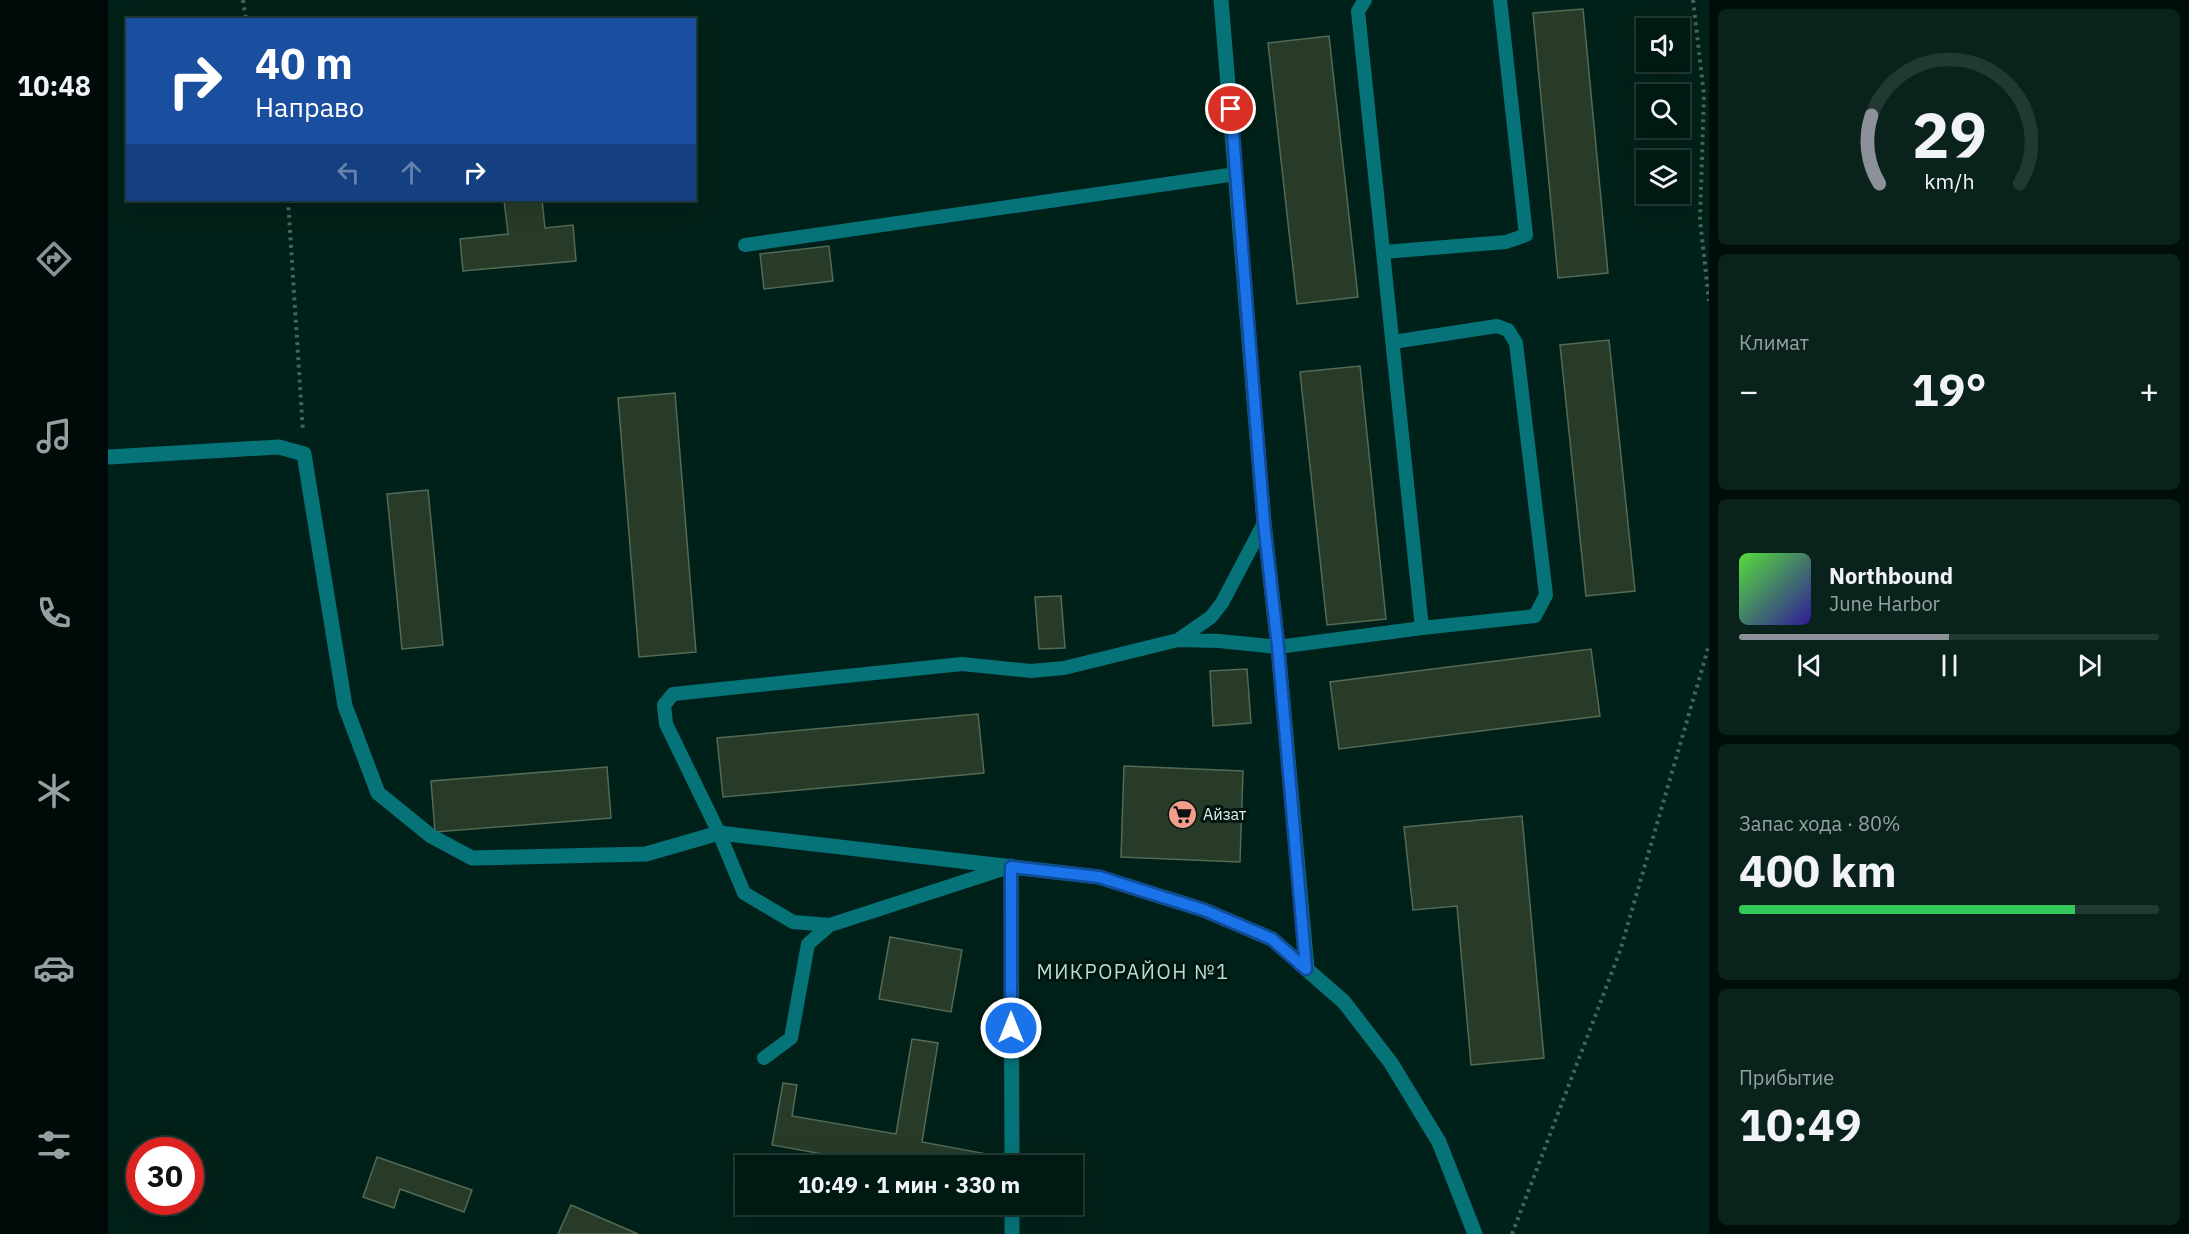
<!DOCTYPE html>
<html lang="ru">
<head>
<meta charset="utf-8">
<style>
	:root { --surface:#001913; --page:#0a221c; --text:#f1f3f6; --muted:#95a0a0; --line:#223833; --accent:#8c9099 }
	body { margin:0; font-family:"IBM Plex Sans",sans-serif; background:var(--page); color:var(--text); height:100vh; display:flex; flex-direction:column; font-size:22px; white-space:nowrap }
	* { box-sizing:border-box; margin:0 }
	p { font-size:20px; color:var(--muted) }
	.icon { flex:none; width:33px; height:33px; fill:none; stroke:currentColor; stroke-width:2; stroke-linecap:round; stroke-linejoin:round }
	.map { position:relative; flex:1; overflow:hidden }
	.sheet { display:flex; flex-direction:column; gap:9px; padding:9px; background:#000e0a; width:480px }
	.sheet>* { flex:none }
	.hud { position:absolute; left:18px; top:18px; width:570px; height:183px; border-radius:0px; box-shadow:0 6px 24px #0002,0 0 0 2px var(--line); background:#1a4fa0; color:#fff; overflow:hidden }
	.tools { position:absolute; left:1528px; top:18px; display:grid; gap:12px }
	.tools a { display:grid; place-items:center; width:54px; height:54px; border-radius:0px; background:var(--surface); box-shadow:0 6px 24px #0002,0 0 0 2px var(--line); font-size:30px }
	.speed { position:absolute; left:18px; top:1137px; display:flex; gap:12px; font-size:30px; font-weight:700; text-align:center }
	.speed>* { display:grid; place-content:center; width:78px; height:78px; border-radius:50%; background:var(--surface); box-shadow:0 6px 24px #0002,0 0 0 2px var(--line); line-height:1 }
	.speed .limit { border:9px solid #d22; background:#fff; color:#111 }
	.pin { position:absolute; display:grid; place-items:center; width:51px; height:51px; color:#fff; margin:-26px; border:3px solid #fff; border-radius:50%; box-shadow:0 2px 6px #0007 }
	.me { position:absolute; width:66px; margin:-33px; rotate:0deg; stroke-linejoin:round; filter:drop-shadow(0 0 4px #0008) }
	.turn { display:flex; align-items:center; gap:21px; height:126px; padding:0 30px; font-size:27px }
	.turn .icon { width:78px; height:78px; stroke-width:2.5 }
	.turn b { display:block; font-size:42px; line-height:51px }
	.lanes { display:flex; align-items:center; height:57px; padding:0 30px; background:#0003; justify-content:center; gap:30px; direction:ltr }
	.lanes .off { opacity:.35 }
	.big { font-size:45px; font-weight:700; line-height:1.1 }
	.sheet .card { flex:1; display:flex; flex-direction:column; justify-content:center; gap:9px; min-width:0; padding:0 21px; border-radius:9px; background:var(--page) }
	.sheet .dial { align-items:center; gap:0 }
	.dial svg { height:156px; overflow:visible; fill:none; stroke:var(--line); stroke-width:7; stroke-linecap:round; text-anchor:middle }
	.dial text { fill:var(--text); stroke:none }
	.song { display:flex; align-items:center; gap:18px }
	.cover { width:72px; height:72px; border-radius:9px; background:linear-gradient(135deg,hsl(110 70% 55%),hsl(250 70% 35%)) }
	.played { height:6px; border-radius:3px; background:linear-gradient(90deg,var(--accent) 50%,var(--line) 50%) }
	.keys { display:flex; justify-content:space-around; direction:ltr }
	.heat { display:flex; justify-content:space-between; align-items:center; font-size:33px; direction:ltr }
	.charge { height:9px; border-radius:4px; background:linear-gradient(90deg,#34c759 80%,var(--line) 0) }
	.trip { position:absolute; left:627px; top:1155px; width:348px; height:60px; border-radius:0px; background:var(--surface); box-shadow:0 6px 24px #0002,0 0 0 2px var(--line); font-weight:700; line-height:60px; text-align:center }
	main { display:flex; flex:1; min-height:0 }
	.tab-bar { display:flex; flex-direction:column; width:108px; justify-content:space-around; align-items:center; background:#000a08; color:var(--muted) }
	.tab-bar .icon { width:42px; height:42px }
	.tab-bar .current { color:var(--accent) }
	.tab-bar b { font-size:27px; color:var(--text) }
	.map>svg:first-child { display:block }
</style>
</head>
<body>
<main>
<nav class="tab-bar">
<b>10:48</b>
<svg class="icon current" aria-label="directions" viewBox="0 0 24 24"><path d="M12 3l9 9-9 9-9-9zM9 14v-3h6M13 9l2 2-2 2"/></svg>
<svg class="icon" aria-label="music" viewBox="0 0 24 24"><path d="M9 18V5l10-2v13"/><circle cx="6" cy="18" r="3"/><circle cx="16" cy="16" r="3"/></svg>
<svg class="icon" aria-label="phone" viewBox="0 0 24 24"><path d="M5 4h4l2 5-3 2q2 4 5 5l2-3 5 2v4C11 20 4 13 5 4z"/></svg>
<svg class="icon" aria-label="climate" viewBox="0 0 24 24"><path d="M12 3v18M4 7l16 10M4 17L20 7"/></svg>
<svg class="icon" aria-label="car" viewBox="0 0 24 24"><path d="M5 17H2v-5l4-1 3-4h7l3 4 3 1v5h-3M9 17h6M6 11h13"/><circle cx="7" cy="17" r="2"/><circle cx="17" cy="17" r="2"/></svg>
<svg class="icon" aria-label="filters" viewBox="0 0 24 24"><path d="M4 7h16M4 17h16"/><circle cx="9" cy="7" r="2"/><circle cx="15" cy="17" r="2"/></svg>
</nav>
<div class="map">
<svg width="1601" height="1234" viewBox="0 0 1601 1234">
	<rect width="100%" height="100%" fill="#002119"/>
	<path fill="#273b28" stroke="#546a55" stroke-width="1.5" d="M1475 9 1500 273 1450 278 1425 13Z
		M1221 36 1250 297 1189 304 1160 43Z
		M396 200H434L437 228 465 225 468 261 355 271 352 239 400 234Z
		M721 246 725 281 656 289 652 254Z
		M1501 340 1527 591 1478 596 1452 345Z
		M1252 366 1278 619 1219 625 1192 372Z
		M567 393 588 652 531 657 510 398Z
		M320 490 335 645 294 649 279 494Z
		M953 596 957 648 931 649 927 597Z
		M1483 649 1492 716 1231 749 1222 682Z
		M1139 669 1143 723 1105 726 1102 671Z
		M870 714 876 773 615 797 609 738Z
		M1016 766 1135 771 1132 862 1013 857Z
		M499 767 503 818 327 832 323 781Z
		M1414 816 1436 1058 1363 1065 1349 906 1305 910 1296 827Z
		M782 937 854 950 843 1012 771 999Z
		M804 1039 830 1043 814 1142 879 1154 877 1166H782L664 1145 675 1083 689 1085 684 1116 788 1134Z
		M269 1157 364 1190 356 1212 292 1189 286 1208 255 1197Z
		M463 1205 530 1234H450Z"/>
	<g fill="none" stroke-linecap="round" stroke-linejoin="round">
		<path stroke="#47645c" stroke-width="4" stroke-dasharray="3 4.5" stroke-linecap="butt" d="M135 0 138 20
			M1585 0 1596 95 1592 220 1601 301
			M180 200 195 432
			M1404 1234 1512 951 1601 645"/>
		<path stroke="#067379" stroke-width="14" d="M637 245 1128 174
			M1276 252 1398 242 1418 235 1392 0
			M1285 342 1389 326 1400 330 1408 343 1438 595 1427 616 1314 628
			M1070 640 1103 617 1114 603 1156 523
			M722 925 685 922 636 893 611 833 558 724 556 705 565 694 854 664 923 671 956 668 1070 640 1111 641 1170 647 1314 628 1250 11 1257 0
			M656 1058 683 1038 700 944 722 925 901 867"/>
		<path stroke="#067379" stroke-width="15" d="M1113 0 1156 523 1170 647 1199 969
			M1 457 171 447 196 454 237 706 270 793 323 836 364 858 538 854 611 833 991 877 1096 910 1164 939 1236 1002 1283 1063 1331 1142 1367 1234
			M903 866 904 1166
			M904 1204V1234"/>
	</g>
	<g fill="none" stroke-linecap="round" stroke-linejoin="round">
		<defs>
			<path id="route" d="M903 1028V867L991 877 1096 910 1164 939 1198 969 1170 647 1156 523 1123 109"/>
		</defs>
		<use href="#route" stroke="#114b97" stroke-width="15"/>
		<use href="#route" stroke="#1a73e8" stroke-width="10"/>
	</g>
	<defs>
		<symbol id="supermarket-disc" viewBox="-11 -11 22 22"><circle r="9.5" fill="#f49e89" stroke="#011610"/><path d="M-6-5.5h2.5l.6 2H6L4.5 2H-2.5L-4.4-4H-6ZM-1.5 3.2a1.3 1.3 0 1 0 .1 0ZM3 3.2a1.3 1.3 0 1 0 .1 0Z" fill="#111"/></symbol>
	</defs>
	<g fill-rule="evenodd">
		<use href="#supermarket-disc" x="1058" y="798" width="33" height="33"/>
	</g>
	<g text-anchor="middle" stroke-width="6" stroke-linejoin="round" paint-order="stroke">
		<g font-size="16" fill="#e1f3ed" stroke="#011610" text-anchor="start">
			<text x="1095" y="820">Айзат</text>
		</g>
		<g font-size="20" letter-spacing="1.5" fill="#b9ddd1" stroke="#011610">
			<text x="1025" y="979">МИКРОРАЙОН №1</text>
		</g>
	</g>
</svg>
<div class="tools">
<a><svg class="icon" aria-label="sound" viewBox="0 0 24 24"><path d="M4 9h4l5-4v14l-5-4H4zM17 9q2 3 0 6"/></svg></a>
<a><svg class="icon" aria-label="search" viewBox="0 0 24 24"><circle cx="10" cy="10" r="6"/><path d="M15 15l6 6"/></svg></a>
<a><svg class="icon" aria-label="layers" viewBox="0 0 24 24"><path d="M12 4l9 5-9 5-9-5zM3 14l9 5 9-5"/></svg></a>
</div>
<div class="speed"><div class="limit">30</div></div>
<div class="pin" style="left:1123px;top:109px;background:#d93025"><svg class="icon" aria-label="arrive" viewBox="0 0 24 24"><path d="M6 21V4h12l-3 4 3 4H6"/></svg></div>
<svg class="me" style="left:903px;top:1028px" viewBox="-20 -20 40 40"><circle r="17" fill="#1a73e8" stroke="#fff" stroke-width="3"/><path d="M0-11L8 9 0 5-8 9z" fill="#fff"/></svg>
<div class="trip">10:49 · 1 мин · 330 m</div>
<div class="hud">
<div class="turn"><svg class="icon" aria-label="right" viewBox="0 0 24 24"><path d="M7 20v-9h11M14 6l5 5-5 5"/></svg><div><b>40 m</b>Направо</div></div>
<div class="lanes"><svg class="icon off" aria-label="left" viewBox="0 0 24 24"><path d="M17 20v-9H6M10 6l-5 5 5 5"/></svg><svg class="icon off" aria-label="ahead" viewBox="0 0 24 24"><path d="M12 20V5M6 11l6-6 6 6"/></svg><svg class="icon" aria-label="right" viewBox="0 0 24 24"><path d="M7 20v-9h11M14 6l5 5-5 5"/></svg></div>
</div>
</div>
<section class="sheet">
<div class="card dial"><svg viewBox="0 0 100 80">
<path d="M14 69A42 42 0 1 1 86 69"/>
<path d="M14 69A42 42 0 0 1 10 34" stroke="#8c9099"/>
<text x="50" y="56" font-size="32" font-weight="700">29</text>
<text x="50" y="72" font-size="11">km/h</text>
</svg></div>
<div class="card"><p>Климат</p>
<div class="heat"><a>−</a><b class="big">19°</b><a>+</a></div>
</div>
<div class="card">
<div class="song"><i class="cover"></i><div><b>Northbound</b><p>June Harbor</p></div></div>
<div class="played"></div>
<div class="keys"><svg class="icon" aria-label="previous" viewBox="0 0 24 24"><path d="M18 5L8 12l10 7zM5 5v14"/></svg><svg class="icon" aria-label="pause" viewBox="0 0 24 24"><path d="M8 5v14M16 5v14"/></svg><svg class="icon" aria-label="next" viewBox="0 0 24 24"><path d="M6 5l10 7-10 7zM19 5v14"/></svg></div>
</div>
<div class="card"><p>Запас хода · 80%</p><b class="big">400 km</b><div class="charge"></div></div>
<div class="card"><p>Прибытие</p><b class="big">10:49</b></div>
</section>
</main>
</body>
</html>
